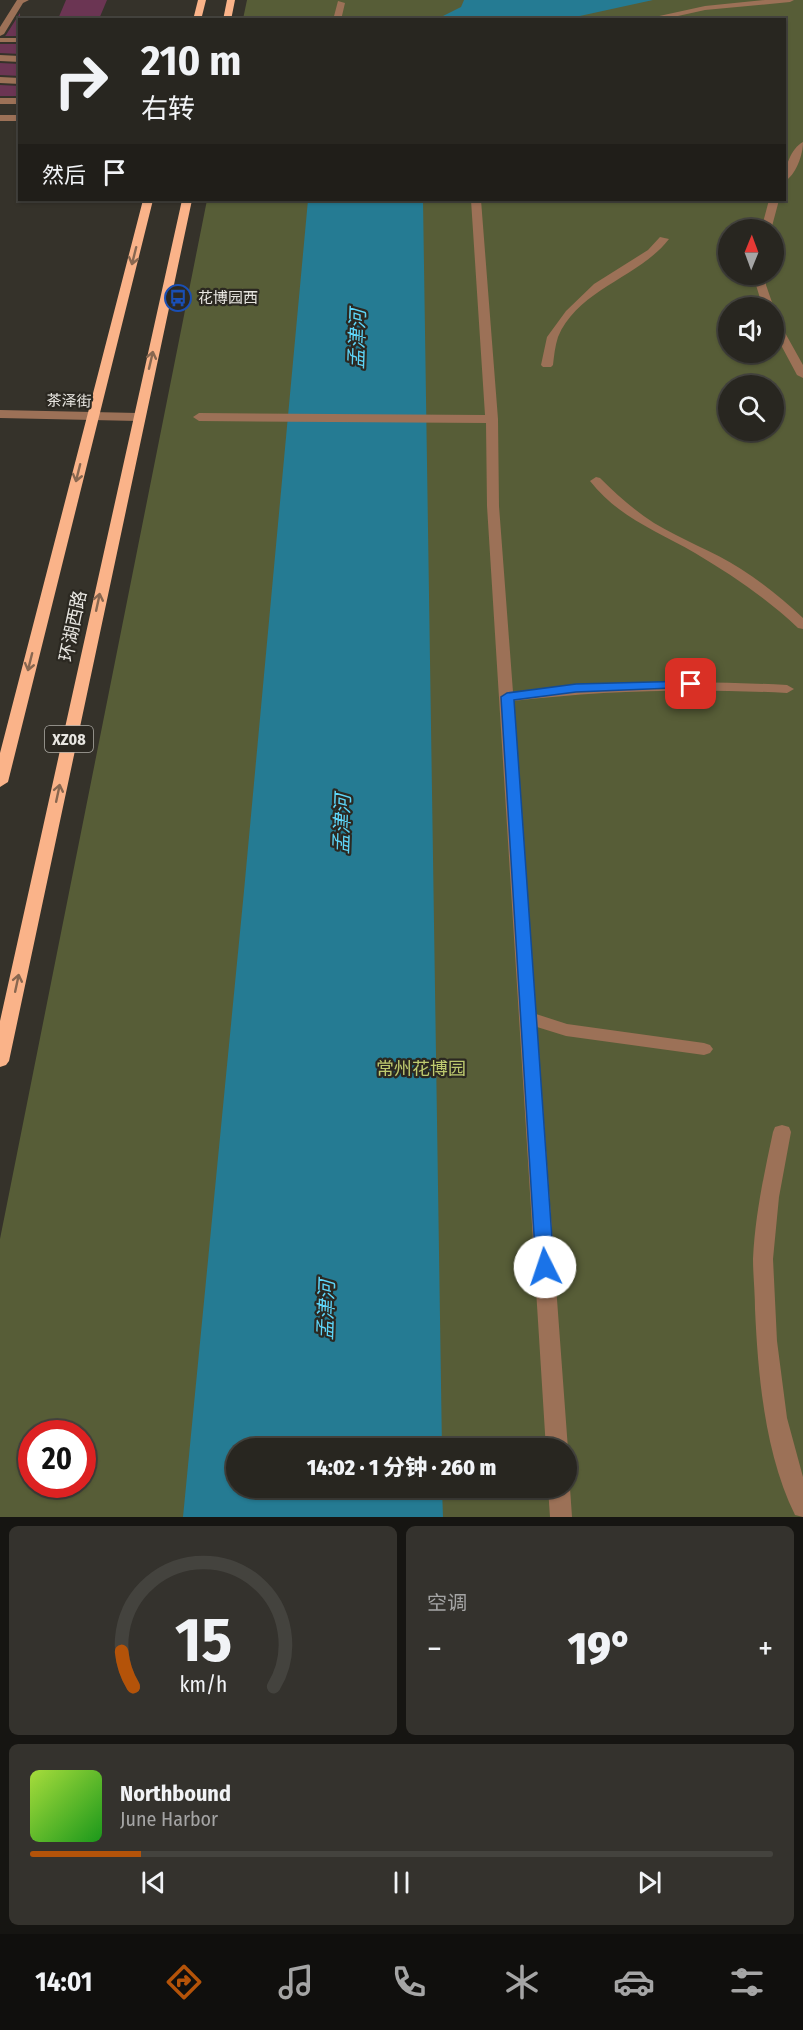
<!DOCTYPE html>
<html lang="zh">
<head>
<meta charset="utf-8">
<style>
	:root { --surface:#282620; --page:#34322d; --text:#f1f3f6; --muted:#a5a5a5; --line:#44433e; --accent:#b45309 }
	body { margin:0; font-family:"Fira Sans Condensed","Noto Sans SC",sans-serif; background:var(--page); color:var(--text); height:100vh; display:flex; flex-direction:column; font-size:22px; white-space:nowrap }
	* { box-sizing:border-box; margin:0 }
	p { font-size:20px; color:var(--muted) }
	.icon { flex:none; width:33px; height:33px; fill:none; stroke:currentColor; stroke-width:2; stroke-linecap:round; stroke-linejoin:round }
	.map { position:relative; height:1517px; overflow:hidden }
	.side { display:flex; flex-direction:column; gap:9px; padding:9px; background:#161512; flex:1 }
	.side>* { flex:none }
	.hud { position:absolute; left:18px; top:18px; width:768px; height:183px; border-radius:0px; box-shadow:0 2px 4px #0004,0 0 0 2px var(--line); background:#282620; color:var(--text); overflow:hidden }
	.needle { width:39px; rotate:1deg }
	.tools { position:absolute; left:718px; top:219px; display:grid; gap:12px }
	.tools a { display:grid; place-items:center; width:66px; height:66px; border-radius:50%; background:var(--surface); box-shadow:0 2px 4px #0004,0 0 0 2px var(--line); font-size:30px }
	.speed { position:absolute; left:18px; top:1420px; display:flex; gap:12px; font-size:30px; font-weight:700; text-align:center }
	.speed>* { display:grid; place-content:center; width:78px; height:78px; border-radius:50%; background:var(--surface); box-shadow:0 2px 4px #0004,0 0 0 2px var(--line); line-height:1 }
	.speed .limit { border:9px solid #d22; background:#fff; color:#111 }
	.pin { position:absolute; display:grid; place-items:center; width:51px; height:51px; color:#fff; margin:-26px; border-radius:12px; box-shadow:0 3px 9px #0006 }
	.me { position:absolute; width:66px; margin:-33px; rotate:356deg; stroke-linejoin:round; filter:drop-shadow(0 0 4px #0008) }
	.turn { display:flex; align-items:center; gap:21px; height:126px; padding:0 24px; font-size:27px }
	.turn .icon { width:78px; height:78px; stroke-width:2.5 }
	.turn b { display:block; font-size:42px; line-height:51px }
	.then { display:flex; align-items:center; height:57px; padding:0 24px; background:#0003; gap:12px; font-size:22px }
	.big { font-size:45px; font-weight:800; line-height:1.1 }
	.side .tile { flex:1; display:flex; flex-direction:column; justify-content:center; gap:9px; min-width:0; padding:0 21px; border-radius:9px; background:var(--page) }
	.side .dial { align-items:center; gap:0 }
	.dial svg { height:156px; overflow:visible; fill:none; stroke:var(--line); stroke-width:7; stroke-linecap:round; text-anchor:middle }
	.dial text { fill:var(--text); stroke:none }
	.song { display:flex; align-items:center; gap:18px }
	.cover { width:72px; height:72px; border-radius:9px; background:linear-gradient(135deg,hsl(80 70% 55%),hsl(120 70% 35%)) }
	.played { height:6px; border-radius:3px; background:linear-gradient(90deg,var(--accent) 15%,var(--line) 15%) }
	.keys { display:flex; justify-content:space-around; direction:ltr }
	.heat { display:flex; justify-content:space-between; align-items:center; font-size:33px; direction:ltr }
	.side .tiles { flex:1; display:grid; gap:9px; grid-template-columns:1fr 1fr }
	.tile:last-child { grid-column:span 2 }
	.trip { position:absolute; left:226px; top:1438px; width:351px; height:60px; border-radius:30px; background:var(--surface); box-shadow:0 2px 4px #0004,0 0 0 2px var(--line); font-weight:800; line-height:60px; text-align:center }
	.tabs { display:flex; height:96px; justify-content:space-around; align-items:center; background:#100f0d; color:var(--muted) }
	.tabs .icon { width:42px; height:42px }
	.tabs .current { color:var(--accent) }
	.tabs b { font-size:27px; color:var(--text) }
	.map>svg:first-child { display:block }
</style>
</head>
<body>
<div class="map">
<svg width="803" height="1517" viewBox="0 0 803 1517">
	<rect width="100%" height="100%" fill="#35322a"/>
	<path fill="#575d37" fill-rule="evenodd" d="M247 0H803V1517H0V1239L207 200H784V20L243 19ZM729 230H774V274H729ZM729 308H774V352H729ZM729 386H774V430H729ZM32 1434H82V1485H32ZM237 1449H567V1488H237Z"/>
	<path fill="#257b93" d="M464 0H653L566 19H437L461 7Z
		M308 200H423L442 1449H237V1488H442L443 1517H183L244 891Z"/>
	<path fill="#6b3553" d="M66 0H107L99 19H58Z
		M20 13V36H5L6 35Z
		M0 44H20V54L0 53Z
		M0 63 20 64V76L0 75Z
		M0 85 20 86V96H0Z"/>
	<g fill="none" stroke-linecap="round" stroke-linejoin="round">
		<path fill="#9c7157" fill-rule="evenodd" d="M17 0H29L23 3 4 34 0 36V27Z
			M765 0H794L790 2 705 10 660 20H641L705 6Z
			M338 1 345 3 341 20H333Z
			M0 38H20V42H0Z
			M0 55 20 56V62L0 61Z
			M0 77 20 78V84L0 83Z
			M0 98H20V104H0Z
			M0 115H20V121H0Z
			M803 142C803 155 796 175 784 182 784 169 791 148 803 142Z
			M471 200H481L498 419 499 506 513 692C604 682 695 680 787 685L794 689 787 693C695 688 605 690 513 701L536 1014 567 1024 704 1043 710 1045 713 1049 710 1053 704 1055 566 1036 537 1027 568 1449 567 1450 546 1449 487 506 486 423 199 421 193 417 199 413 485 415Z
			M769 200H779L771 230H761Z
			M660 237 669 239C640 277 578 289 558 337 555 346 554 356 553 365L551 367H543L541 365 547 337 566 311 594 284 648 250Z
			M756 274H766V285L774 308V309L763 308 756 285Z
			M774 319 779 322 803 365V378L797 375 774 332Z
			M0 410 138 413 144 417 138 421 0 418Z
			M596 477 600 478C617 495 634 510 654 523 682 540 713 551 741 569 763 583 784 600 803 618V629L798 628C766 598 732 575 695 553 657 531 618 517 590 481Z
			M782 1125 789 1127 791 1132 779 1197 773 1259 777 1341 787 1418 803 1477V1517L795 1515C765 1454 758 1376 755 1309 755 1292 753 1275 753 1259 755 1216 764 1174 773 1132L775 1127Z
			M567 1482 570 1488 572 1517H550L548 1488H567Z"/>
		<path fill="#fab389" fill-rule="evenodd" d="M198 0H206L201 20H193Z
			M227 0H235L231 20H223Z
			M143 200H153L8 782 0 787V753Z
			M182 200H192L9 1061 6 1065 0 1067V1021Z"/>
	</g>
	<defs><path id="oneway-shaft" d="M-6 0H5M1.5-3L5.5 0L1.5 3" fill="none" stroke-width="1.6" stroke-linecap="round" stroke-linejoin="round" transform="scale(1.5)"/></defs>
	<g stroke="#886750">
		<use href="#oneway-shaft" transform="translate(134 256) rotate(104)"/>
		<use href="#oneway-shaft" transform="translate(151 360) rotate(-77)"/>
		<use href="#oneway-shaft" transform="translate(78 473) rotate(104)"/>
		<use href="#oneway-shaft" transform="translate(98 602) rotate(-78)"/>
		<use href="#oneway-shaft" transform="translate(30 662) rotate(104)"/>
		<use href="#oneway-shaft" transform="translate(58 793) rotate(-78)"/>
		<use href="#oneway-shaft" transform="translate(17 983) rotate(-78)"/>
	</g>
	<path fill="#1a73e8" stroke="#114b97" stroke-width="1.5" d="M691 681 697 684 696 687 576 692 514 700 554 1267 551 1272 545 1274 538 1272 536 1267 501 697 507 693 576 684Z"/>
	<defs>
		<symbol id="bus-ring" viewBox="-11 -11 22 22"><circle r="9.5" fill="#2b2821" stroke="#1a4fb4" stroke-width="1.5"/><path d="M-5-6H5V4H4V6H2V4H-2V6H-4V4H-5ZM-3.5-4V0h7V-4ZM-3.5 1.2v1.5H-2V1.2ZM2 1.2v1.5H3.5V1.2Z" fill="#1a4fb4"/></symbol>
	</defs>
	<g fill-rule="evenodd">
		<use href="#bus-ring" x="163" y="283" width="30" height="30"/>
	</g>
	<g text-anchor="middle" stroke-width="4.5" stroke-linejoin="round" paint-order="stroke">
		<g font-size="15" fill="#e8e6e1" stroke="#2b2821" text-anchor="start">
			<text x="198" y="303">花博园西</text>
		</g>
		<g font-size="15" fill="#e8e6e1" stroke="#2b2821">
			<text transform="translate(69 401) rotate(1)" y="5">茶泽街</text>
		</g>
		<rect fill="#2b2821" stroke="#afada7" stroke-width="1.5" x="45" y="726" width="48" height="26" rx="4.5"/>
		<g font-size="16" font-weight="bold" fill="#e8e6e1">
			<text x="69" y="745">XZ08</text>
		</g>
		<g font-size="18" fill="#e8e6e1" stroke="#2b2821">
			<text transform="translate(73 626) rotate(-78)" y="6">环湖西路</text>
		</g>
		<g font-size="18" fill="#beca6f" stroke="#2b2821">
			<text x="421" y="1075">常州花博园</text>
		</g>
		<g font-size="20" font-style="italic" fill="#5ed5f8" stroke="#2b2821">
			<text transform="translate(357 339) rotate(-88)" y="7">孟津河</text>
			<text transform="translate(342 824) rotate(-88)" y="7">孟津河</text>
			<text transform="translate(326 1310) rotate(-88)" y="7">孟津河</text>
		</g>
	</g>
</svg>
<div class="tools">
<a><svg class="needle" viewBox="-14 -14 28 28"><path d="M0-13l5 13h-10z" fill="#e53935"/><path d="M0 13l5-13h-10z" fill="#a5a5a5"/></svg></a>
<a><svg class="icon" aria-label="sound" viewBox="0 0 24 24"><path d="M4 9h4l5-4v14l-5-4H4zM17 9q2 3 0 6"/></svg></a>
<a><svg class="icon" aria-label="search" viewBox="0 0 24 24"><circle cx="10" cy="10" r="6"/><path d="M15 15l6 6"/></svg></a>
</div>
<div class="speed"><div class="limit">20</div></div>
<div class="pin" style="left:691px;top:684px;background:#d93025"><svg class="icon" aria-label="arrive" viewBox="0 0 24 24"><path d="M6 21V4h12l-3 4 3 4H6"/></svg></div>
<svg class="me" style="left:545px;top:1267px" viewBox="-20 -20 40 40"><circle r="19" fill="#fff"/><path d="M0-13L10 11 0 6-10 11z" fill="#1a73e8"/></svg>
<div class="trip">14:02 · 1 分钟 · 260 m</div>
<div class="hud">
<div class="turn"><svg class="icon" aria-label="right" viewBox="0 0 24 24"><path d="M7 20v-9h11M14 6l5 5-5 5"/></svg><div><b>210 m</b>右转</div></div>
<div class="then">然后<svg class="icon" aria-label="arrive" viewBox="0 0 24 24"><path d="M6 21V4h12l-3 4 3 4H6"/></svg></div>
</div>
</div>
<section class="side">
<div class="tiles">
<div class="tile dial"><svg viewBox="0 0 100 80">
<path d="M14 69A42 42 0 1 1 86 69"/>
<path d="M14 69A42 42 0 0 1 8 51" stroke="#b45309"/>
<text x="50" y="56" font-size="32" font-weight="700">15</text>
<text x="50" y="72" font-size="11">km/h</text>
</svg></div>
<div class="tile"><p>空调</p>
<div class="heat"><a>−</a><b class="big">19°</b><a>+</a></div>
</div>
<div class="tile">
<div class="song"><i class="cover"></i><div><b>Northbound</b><p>June Harbor</p></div></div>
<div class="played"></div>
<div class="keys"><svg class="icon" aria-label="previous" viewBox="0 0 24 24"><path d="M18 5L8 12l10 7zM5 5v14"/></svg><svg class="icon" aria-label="pause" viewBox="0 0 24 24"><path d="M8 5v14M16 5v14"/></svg><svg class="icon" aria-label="next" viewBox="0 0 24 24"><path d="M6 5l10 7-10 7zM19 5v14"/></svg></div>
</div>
</div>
</section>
<nav class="tabs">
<b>14:01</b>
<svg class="icon current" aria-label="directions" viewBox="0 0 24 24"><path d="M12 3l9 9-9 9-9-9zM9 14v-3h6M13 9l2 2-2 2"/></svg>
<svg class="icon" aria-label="music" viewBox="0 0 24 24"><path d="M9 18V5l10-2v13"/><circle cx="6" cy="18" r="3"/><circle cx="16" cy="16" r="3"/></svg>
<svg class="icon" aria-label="phone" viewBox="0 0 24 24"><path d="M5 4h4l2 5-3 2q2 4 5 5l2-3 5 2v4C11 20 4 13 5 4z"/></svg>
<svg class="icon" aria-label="climate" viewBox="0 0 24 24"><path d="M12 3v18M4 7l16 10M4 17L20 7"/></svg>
<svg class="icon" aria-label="car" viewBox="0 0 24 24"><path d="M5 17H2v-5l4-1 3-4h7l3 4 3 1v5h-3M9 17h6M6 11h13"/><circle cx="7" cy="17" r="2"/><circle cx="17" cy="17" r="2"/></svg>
<svg class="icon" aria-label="filters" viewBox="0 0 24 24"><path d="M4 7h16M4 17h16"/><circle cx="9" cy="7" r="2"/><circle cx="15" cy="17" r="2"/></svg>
</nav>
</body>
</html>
